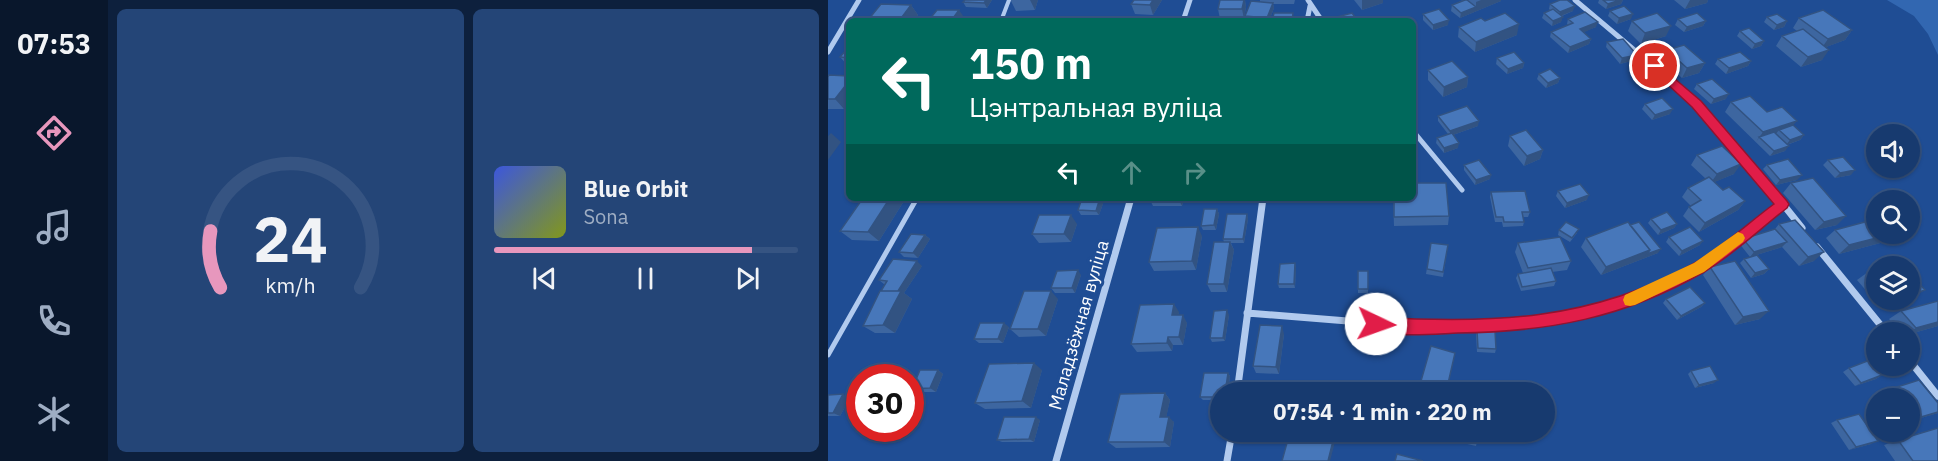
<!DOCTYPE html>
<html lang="en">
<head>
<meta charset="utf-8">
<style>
	:root { --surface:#173a6f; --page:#244577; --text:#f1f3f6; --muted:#9eadc3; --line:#365482; --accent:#e797bd }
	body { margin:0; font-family:"IBM Plex Sans",sans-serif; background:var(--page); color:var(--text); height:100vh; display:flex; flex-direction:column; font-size:22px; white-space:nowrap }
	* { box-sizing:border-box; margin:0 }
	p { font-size:20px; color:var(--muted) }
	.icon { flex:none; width:33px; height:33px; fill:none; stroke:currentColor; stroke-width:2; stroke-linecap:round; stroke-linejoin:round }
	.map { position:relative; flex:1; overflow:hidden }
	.details { display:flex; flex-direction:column; gap:9px; padding:9px; background:#0d203d; width:720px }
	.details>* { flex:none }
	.guide { position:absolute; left:18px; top:18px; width:570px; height:183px; border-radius:9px; box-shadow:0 2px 4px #0004,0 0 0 2px var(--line); background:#00695c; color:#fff; overflow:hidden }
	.buttons { position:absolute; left:1038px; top:124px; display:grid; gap:12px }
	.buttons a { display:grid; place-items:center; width:54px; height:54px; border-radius:50%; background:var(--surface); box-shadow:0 2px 4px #0004,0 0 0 2px var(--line); font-size:30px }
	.speed { position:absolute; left:18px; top:364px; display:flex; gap:12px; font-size:30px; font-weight:700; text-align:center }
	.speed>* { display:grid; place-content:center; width:78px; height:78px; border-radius:50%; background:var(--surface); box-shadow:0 2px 4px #0004,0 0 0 2px var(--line); line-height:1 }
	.speed .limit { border:9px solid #d22; background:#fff; color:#111 }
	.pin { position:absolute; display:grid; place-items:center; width:51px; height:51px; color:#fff; margin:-26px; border:3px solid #fff; border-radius:50%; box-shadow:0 2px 6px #0007 }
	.me { position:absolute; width:66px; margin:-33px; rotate:93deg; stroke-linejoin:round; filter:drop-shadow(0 0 4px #0008) }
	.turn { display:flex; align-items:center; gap:21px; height:126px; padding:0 24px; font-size:27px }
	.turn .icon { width:78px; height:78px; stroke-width:2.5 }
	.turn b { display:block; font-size:42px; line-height:51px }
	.lanes { display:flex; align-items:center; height:57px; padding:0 24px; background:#0003; justify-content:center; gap:30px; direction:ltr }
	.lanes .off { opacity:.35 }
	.details .widget { flex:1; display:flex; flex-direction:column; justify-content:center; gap:9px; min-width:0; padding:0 21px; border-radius:9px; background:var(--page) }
	.details .dial { align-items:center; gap:0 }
	.dial svg { height:156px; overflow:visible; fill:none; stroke:var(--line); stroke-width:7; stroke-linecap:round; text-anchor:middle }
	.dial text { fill:var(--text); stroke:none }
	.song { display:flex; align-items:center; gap:18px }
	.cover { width:72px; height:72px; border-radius:9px; background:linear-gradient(135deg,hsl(230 70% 55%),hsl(70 70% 35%)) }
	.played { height:6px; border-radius:3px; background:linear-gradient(90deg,var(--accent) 85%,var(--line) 85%) }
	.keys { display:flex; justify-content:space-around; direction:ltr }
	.details .tiles { flex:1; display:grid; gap:9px; grid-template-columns:repeat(2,1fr) }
	.trip { position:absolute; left:382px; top:382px; width:345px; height:60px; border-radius:30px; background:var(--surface); box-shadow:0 2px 4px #0004,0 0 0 2px var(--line); font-weight:700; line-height:60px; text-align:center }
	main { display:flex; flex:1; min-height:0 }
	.menu { display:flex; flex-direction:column; width:108px; justify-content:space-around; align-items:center; background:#09172c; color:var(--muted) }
	.menu .icon { width:42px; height:42px }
	.menu .active { color:var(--accent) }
	.menu b { font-size:27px; color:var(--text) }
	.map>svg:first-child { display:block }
</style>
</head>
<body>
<main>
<nav class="menu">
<b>07:53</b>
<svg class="icon active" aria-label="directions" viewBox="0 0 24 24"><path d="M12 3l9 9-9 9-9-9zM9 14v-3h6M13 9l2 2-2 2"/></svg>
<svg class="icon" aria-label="music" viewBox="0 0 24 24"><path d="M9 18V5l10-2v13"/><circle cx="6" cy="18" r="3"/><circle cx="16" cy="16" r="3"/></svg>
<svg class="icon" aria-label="phone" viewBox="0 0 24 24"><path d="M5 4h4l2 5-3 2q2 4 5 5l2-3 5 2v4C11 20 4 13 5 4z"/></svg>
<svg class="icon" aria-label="climate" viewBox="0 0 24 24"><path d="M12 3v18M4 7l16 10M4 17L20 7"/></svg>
</nav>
<section class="details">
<div class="tiles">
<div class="widget dial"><svg viewBox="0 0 100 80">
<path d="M14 69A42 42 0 1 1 86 69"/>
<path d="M14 69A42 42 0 0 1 9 40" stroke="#e797bd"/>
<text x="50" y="56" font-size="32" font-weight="700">24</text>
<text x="50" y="72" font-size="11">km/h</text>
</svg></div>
<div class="widget">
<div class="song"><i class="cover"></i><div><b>Blue Orbit</b><p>Sona</p></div></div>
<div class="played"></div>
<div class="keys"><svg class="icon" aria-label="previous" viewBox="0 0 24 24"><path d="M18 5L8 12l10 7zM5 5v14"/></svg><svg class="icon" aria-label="pause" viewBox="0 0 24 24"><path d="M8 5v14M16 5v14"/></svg><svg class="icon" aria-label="next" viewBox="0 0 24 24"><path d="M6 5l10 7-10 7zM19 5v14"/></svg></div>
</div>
</div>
</section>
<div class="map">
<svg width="1110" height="461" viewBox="0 0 1110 461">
	<rect width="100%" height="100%" fill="#1f4d94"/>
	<path fill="#3267b1" d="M1059 0H1110V55L1100 34 1086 16Z"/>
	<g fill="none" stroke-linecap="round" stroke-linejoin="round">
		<path stroke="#b1caee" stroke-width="4" d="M173 21 181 0"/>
		<path stroke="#b1caee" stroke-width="5" d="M0 355 89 198"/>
		<path stroke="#b1caee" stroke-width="5" d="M480 0 494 21
			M747 0 855 91 897 135 951 200
			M355 21 362 0
			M479 21 482 6
			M0 52 31 0
			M585 131 634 190"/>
		<path stroke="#b1caee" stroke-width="7" d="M950 198 974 228
			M989 247 1059 333
			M419 313 594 327 702 323 753 315 799 301 871 268 955 204
			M1082 361 1110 396
			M409 393 435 198
			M228 461 303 198
			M399 461 404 432"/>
	</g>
	<path fill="#3d66a0" d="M137 0H164L159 8 138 7 135 2Z
		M183 0H210L207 10 188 11 183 1Z
		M334 0 325 15 307 14 303 4Z
		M392 0H417L418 7 416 19H392L390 9Z
		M432 0H467L466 4H445L446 8 441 21H418L417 16 432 2Z
		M526 0H555V3L534 10Z
		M635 0H673V1L632 18 623 11 624 5Z
		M771 0H795L793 4 778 9 770 3Z
		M846 0H880L879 3 857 9Z
		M722 4 745 11 734 16 733 22 724 26 714 18 716 13 722 10 721 9Z
		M83 5 90 15 86 21H41L40 20Z
		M782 11 803 19 789 24 780 16Z
		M595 14 620 25 605 30 595 20Z
		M939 17 959 21 956 27 946 30 936 22Z
		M971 18 1024 30 1017 40 998 47 994 60 973 67 948 46 954 36 969 31 965 28Z
		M740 19 768 27 755 32 763 39 761 44 740 53 722 37 723 32 740 25 739 24Z
		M850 19 878 21 875 26 856 32 847 25Z
		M804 21 838 36 813 44 800 31Z
		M631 27 689 35 647 52 630 37Z
		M912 31 936 41 933 46 924 49 909 36Z
		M779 42 809 55 807 60 792 64 778 47Z
		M21 47V67L12 57Z
		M839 50 877 63 871 73 854 78 834 60Z
		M669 58 696 63 695 68 679 74 668 64Z
		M890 59 923 61 920 66 898 74 887 64Z
		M600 70 640 77 639 87 615 97 600 80Z
		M711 74 732 78 730 83 718 88 709 79Z
		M0 77 16 109H0Z
		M869 84 898 99 883 104 866 89Z
		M903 102 939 112 965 125 976 135 972 140 959 145 957 151 942 156 897 112Z
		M817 104 842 114 824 120 814 109Z
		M610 116 650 126 625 135 630 148 616 153 608 143 609 138 620 134 610 121Z
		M682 136 715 150 712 159 696 166 680 146Z
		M869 155 906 174 886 182 895 190 917 201 910 210 871 232 855 216 861 207 863 206 854 197 860 188 878 179 863 165Z
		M1000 160 1023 175 1007 178 995 165Z
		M636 165 662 179 647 185 636 170Z
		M939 165 969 180 948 185 935 169Z
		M963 183 1009 225 987 230 955 193Z
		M730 191 759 200 737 208 728 196Z
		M663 192 702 212 700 217H695L696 222 695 226 675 227 674 222H667L662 197Z
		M35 198H73L76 201 51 241 24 240 12 231Z
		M254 198H277L271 215H253L250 210Z
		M321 198H356L354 206H325Z
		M565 198 621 216 620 225 566 226Z
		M389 209 391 214 388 230H375L373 226Z
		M419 214 420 219 416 243H403L406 250 399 292H383L379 284 396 242 395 239Z
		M823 219 849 224 846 228 830 235 820 223Z
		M249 224 243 242 211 243 204 234Z
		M951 224 986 261 971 266 954 247 922 257 911 243 915 239 947 229Z
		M731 230 749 233 742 242 730 235Z
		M1007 230 1048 234H1068L1060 241 1011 254 998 238Z
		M97 235 102 239 90 258 76 257 71 252Z
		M374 236 368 270 326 271 321 262Z
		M841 237 872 245 851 256 838 242Z
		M758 238 830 253 773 275 753 247Z
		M603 243 620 245 615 277 598 274Z
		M690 243 743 261 739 270 724 272 728 281 726 286 693 291 688 278 690 274 695 273 687 252Z
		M916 259 941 269 936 274 923 278 912 263Z
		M467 263 468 268 467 288H451L450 284Z
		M94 266 76 293 84 299 67 333H47L35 326 57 285 51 280Z
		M882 267 932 319 907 325 875 275Z
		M1048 270V300H1079L1052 307 1029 280 1040 272Z
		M530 271H540V293H530Z
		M253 275 247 293H227L223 288Z
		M230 299 218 336 191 337 182 329Z
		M838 299 877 303 873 307 849 320 835 303Z
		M1073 311 1110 326 1082 334V333H1073L1061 319Z
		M351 312 350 315 359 323 355 345H345L344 351 309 352 303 344Z
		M401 315 397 341 384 342 382 338Z
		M181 327 175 343H151L146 339Z
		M649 331 668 349 667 353 649 352 648 335Z
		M456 334 451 374 428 373 425 366Z
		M627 353 618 393H611L592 388 593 381Z
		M1021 368 1054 375 1048 379 1027 386 1015 372Z
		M110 370 115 374 108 392H90L84 389Z
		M214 370 203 408 157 409 147 403Z
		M863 371 886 383 867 388 860 374Z
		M400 373 402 376 400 393H393V400H375L372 397Z
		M1069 387 1110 403V413L1086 420 1082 415V399H1069L1062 390Z
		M337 393 342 400 338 417 346 422 342 447 288 448 280 442Z
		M0 395 22 398 12 416H0Z
		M212 420 206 442H174L169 440Z
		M1009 420 1043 444 1021 450 1003 423Z
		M496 432H539L537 440Z
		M621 432H665L663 440 650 437 648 446 626 441 628 434Z
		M1070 440 1110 461H1067L1056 445Z"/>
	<path fill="#325382" d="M158 0H164L159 8 156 3Z
		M202 0H210L207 10Z
		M325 0H334L325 15 322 5Z
		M416 0H417L418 7 416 19 414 9Z
		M534 0H555V3L534 10Z
		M653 0H673V1L632 18 633 13 648 7V2Z
		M792 0H795L793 4 778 9 780 4Z
		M862 0H880L879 3 857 9Z
		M445 3 446 8 441 21H440L439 18Z
		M83 5 90 15 86 21H71Z
		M747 6 745 11 730 17 732 12Z
		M131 10 138 20 137 21H123Z
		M805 14 803 19 789 24 791 18Z
		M735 17 733 22 724 26 725 21Z
		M621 20 620 25 605 30V25Z
		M878 21 875 26 856 32 859 27Z
		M959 21 956 27 946 30 949 25Z
		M770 22 768 27 750 35 752 29Z
		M691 24 689 35 647 52 648 42Z
		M843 26 838 36 813 44 817 33Z
		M1024 30 1017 40 993 49 1000 39Z
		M763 39 761 44 740 53 742 47Z
		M936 41 933 46 924 49 927 44Z
		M1001 50 994 60 973 67 980 57Z
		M809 55 807 60 792 64 794 58Z
		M923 61 920 66 898 74 901 68Z
		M696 63 695 68 679 74 680 69Z
		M877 63 871 73 854 78 859 68Z
		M640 77 639 87 615 97 616 87Z
		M732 78 730 83 718 88 720 83Z
		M21 81V103L16 109 7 99Z
		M901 94 898 99 883 104 886 99Z
		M845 109 842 114 824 120 827 115Z
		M651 121 650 126 622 136V131Z
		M969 121 961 130H951L947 135 931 137 928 142 935 132Z
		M3 133 13 142 0 160V136Z
		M976 135 972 140 958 145 962 140Z
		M631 143 630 148 616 153V148Z
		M961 146 957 151 942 156 946 151Z
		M715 150 712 159 696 166 699 156Z
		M913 164 906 174 882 184 889 174Z
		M1027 170 1023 175 1007 178 1012 173Z
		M663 175 662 179 647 185 648 180Z
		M974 175 969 180 948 185 952 180Z
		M761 195 759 200 737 208 739 203Z
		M62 198H73L76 201 51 241 40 232Z
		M272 198H277L271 215 268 211Z
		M350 198H356L354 206Z
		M917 201 910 210 871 232 877 223Z
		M389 209 391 214 388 230 386 225Z
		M419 214 420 219 416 243 415 239Z
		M243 215 249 224 243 242 236 234Z
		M1018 216 1009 225 987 230 996 222Z
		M849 224 846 228 830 235 833 230Z
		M370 227 374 236 368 270 364 261Z
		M1064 234H1068L1060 241 1011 254 1021 245Z
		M97 235 102 239 90 258 85 253Z
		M875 241 872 245 851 256 854 251Z
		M402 242 406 250 399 292 396 284Z
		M959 242 954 247 922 257 926 252Z
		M833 249 830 253 773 275 778 267 822 250Z
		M996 252 986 261 971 266 980 257Z
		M89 261 94 266 76 293 84 299 67 333 55 325 69 293Z
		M467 263 468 268 467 288 466 284Z
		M941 269 936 274 923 278 927 273Z
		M250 270 253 275 247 293 244 288Z
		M1097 290 1085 298 1082 299V295Z
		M223 291 230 299 218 336 210 329Z
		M1063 300H1079L1052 307Z
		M877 303 873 307 849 320 853 316Z
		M346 304 351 312 349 323 344 315Z
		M399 310 401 315 397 341 395 338Z
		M941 311 932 319 907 325 915 317Z
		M355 315 359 323 355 345 351 337Z
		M1110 322V326L1082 334V333H1080L1088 328Z
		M176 323 181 327 175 343 170 339Z
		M454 326 456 334 451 374 448 367Z
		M340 337 345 345 344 351 339 343Z
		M206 363 214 370 203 408 194 401Z
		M110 370 115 374 108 392 102 388Z
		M400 373 402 376 400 393H397Z
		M1054 375 1048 379 1027 386 1033 383Z
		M890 380 886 383 867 388 871 385Z
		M454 384 456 391V393H452Z
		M337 393 342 400 337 423 332 417Z
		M15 394 22 398 12 416 5 413Z
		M1110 412V413L1086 420 1093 417Z
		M208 417 212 420 206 442 201 439Z
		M341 417 346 422 342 447 336 442Z
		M506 437 507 442 502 461H500Z
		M1050 441 1043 444 1021 450 1028 447Z"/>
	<path fill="#4777ba" stroke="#325382" stroke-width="1.5" d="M137 0H158L156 3 135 2Z
		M306 0H325L322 5 303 4Z
		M392 0H416L414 9H390Z
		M637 0H639L648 7 633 13 624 5Z
		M732 0H739L747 6 732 12 722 4Z
		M775 0H792L780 4Z
		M423 1 445 3 439 18 417 16Z
		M53 4 83 5 71 21 40 20Z
		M796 6 805 14 791 18 782 11Z
		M611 9 621 20 605 25 595 14Z
		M725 9 735 17 725 21 716 13Z
		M109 10H131L123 21H100Z
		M995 10 1024 30 1000 39 971 18Z
		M757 12 770 22 752 29 763 39 742 47 723 32 745 23 740 19Z
		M446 13H465L464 21H444Z
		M524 13 530 21H512L509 17Z
		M677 13 691 24 648 42 631 27 653 18 657 21Z
		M829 13 843 26 817 33 804 21Z
		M869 13 878 21 859 27 850 19Z
		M949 14 959 21 949 25 939 17Z
		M921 28 936 41 927 44 912 31Z
		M975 29 1001 50 980 57 954 36Z
		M795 39 809 55 794 58 779 42Z
		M856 45 877 63 859 68 839 50Z
		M21 47V58L12 57Z
		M686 52 696 63 680 69 669 58Z
		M912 52 923 61 901 68 890 59Z
		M624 61 640 77 616 87 600 70Z
		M722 69 732 78 720 83 711 74Z
		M1 75 21 76V81L7 99H0V77Z
		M884 79 901 94 886 99 869 84Z
		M922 96 939 112 954 107 969 121 935 132 903 102Z
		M834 98 845 109 827 115 817 104Z
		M639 106 651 121 622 131 610 116Z
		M965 125 976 135 962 140 951 130Z
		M698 130 715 150 699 156 682 136Z
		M946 132 961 146 946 151 931 137Z
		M624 133 631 143 616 148 609 138Z
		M894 146 913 164 889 174 869 155Z
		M1015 157 1027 170 1012 173 1000 160Z
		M960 159 974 175 952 180 939 165Z
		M651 160 663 175 648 180 636 165Z
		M881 177 895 190 901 187 917 201 877 223 861 207 873 200 860 188Z
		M985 178 1018 216 996 222 963 183Z
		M585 183H618L621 216 566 217V198H585Z
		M752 184 761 195 739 203 730 191Z
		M697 191 702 212H694L696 222H676L675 217H668L663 192Z
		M35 198H62L40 232 12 231Z
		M254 198H272L268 211 250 210Z
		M376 209H389L386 225 373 226Z
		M839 212 849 224 833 230 823 219Z
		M399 214H419L415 239H395Z
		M211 215H243L236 234H204Z
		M1048 219V234H1064L1021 245 1007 230Z
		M967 220 996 252 980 257 951 224Z
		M738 222 751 229 744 238 731 230Z
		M800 222 822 250 778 267 758 238Z
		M811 222 833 249 819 254 822 250 802 225Z
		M370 227 364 261 321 262 329 228Z
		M862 227 875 241 854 251 841 237Z
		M947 229 959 242 926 252 915 239Z
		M83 234 97 235 85 253 71 252Z
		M732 237 743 261 700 268 690 243Z
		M386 242H402L396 284H379Z
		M603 243 620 245 615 272 599 269Z
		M929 255 941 269 927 273 916 259Z
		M65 259 89 261 70 291H53L59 281 51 280Z
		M907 261 941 311 915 317 882 267Z
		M467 263 466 284H450L452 264Z
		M1072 263 1076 267H1059Z
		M723 268 728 281 694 287 690 274Z
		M250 270 244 288H223L229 271Z
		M1048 270V282L1040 272Z
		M530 271H540V289H530Z
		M1082 274 1097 290 1082 295Z
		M862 287 877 303 853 316 838 299Z
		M52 291H73L55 325 35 326Z
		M196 291H223L210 329H182Z
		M1110 301V322L1088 328 1073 311Z
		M346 304 344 315H355L351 337H340L339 343 303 344 312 305Z
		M399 310 395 338H382L386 311Z
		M152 323H176L170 339H146Z
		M432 325 454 326 448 367 425 366Z
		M649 331H667L668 349 650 348Z
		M603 346 627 353 619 388 593 381Z
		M1042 360 1054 375 1033 383 1021 368Z
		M206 363 194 401 147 403 161 364Z
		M882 366 890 380 871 385 863 371Z
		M92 370H110L102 388 84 389Z
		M376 373H400L397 393H393V397H372Z
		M1091 380 1110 403V412L1093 417 1082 403V399H1078L1069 387Z
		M418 381 454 384 452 393H416Z
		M632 381 669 387V393H631Z
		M337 393 332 417H341L336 442H280L292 394Z
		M15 394 5 413H0V395Z
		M1031 414 1050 441 1028 447 1009 420Z
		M176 417H208L201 439 169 440Z
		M1110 428V461H1085L1070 440Z
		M462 432H482L506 437 500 461H454Z
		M511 432H538L537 437Z
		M628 432H665L664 437 650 434 649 443 627 438Z
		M569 454 595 461H567Z"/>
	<path fill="#e11d48" stroke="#92132f" stroke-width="1.5" d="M827 62 873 101 959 201 961 204 959 208C932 229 905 255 876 272 797 318 719 332 630 333 605 334 566 338 543 329L541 324 543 319 548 317C662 324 763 321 865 264 894 248 920 223 946 204L864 107 823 69 821 66Z"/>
	<path fill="#f59e0b" d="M910 232 915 234 917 238 915 242 876 272 807 305 802 306 797 305 795 300 797 295 866 263Z"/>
	<g text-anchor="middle" stroke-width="6" stroke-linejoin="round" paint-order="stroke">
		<g font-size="18" fill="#fff" stroke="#1f4d94">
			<text transform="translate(251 325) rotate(-74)" y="6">Маладзёжная вуліца</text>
		</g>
	</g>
</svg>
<div class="buttons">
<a><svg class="icon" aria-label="sound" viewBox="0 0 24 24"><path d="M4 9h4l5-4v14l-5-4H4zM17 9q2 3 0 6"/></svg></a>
<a><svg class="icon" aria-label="search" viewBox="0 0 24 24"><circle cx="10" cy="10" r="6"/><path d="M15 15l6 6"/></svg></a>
<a><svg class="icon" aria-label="layers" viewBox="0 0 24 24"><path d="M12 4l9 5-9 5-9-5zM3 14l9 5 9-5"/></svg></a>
<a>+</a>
<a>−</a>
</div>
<div class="speed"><div class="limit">30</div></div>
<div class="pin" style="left:827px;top:66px;background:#d93025"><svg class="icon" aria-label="arrive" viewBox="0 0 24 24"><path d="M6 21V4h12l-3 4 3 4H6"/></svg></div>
<svg class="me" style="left:548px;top:324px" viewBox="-20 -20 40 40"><circle r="19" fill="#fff"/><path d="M0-13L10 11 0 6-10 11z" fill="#e11d48"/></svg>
<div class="trip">07:54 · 1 min · 220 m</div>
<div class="guide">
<div class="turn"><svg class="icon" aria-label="left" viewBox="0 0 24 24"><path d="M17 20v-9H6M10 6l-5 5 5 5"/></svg><div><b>150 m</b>Цэнтральная вуліца</div></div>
<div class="lanes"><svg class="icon" aria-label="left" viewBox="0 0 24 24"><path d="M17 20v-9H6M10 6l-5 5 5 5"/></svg><svg class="icon off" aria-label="ahead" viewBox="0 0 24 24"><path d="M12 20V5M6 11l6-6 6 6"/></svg><svg class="icon off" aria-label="right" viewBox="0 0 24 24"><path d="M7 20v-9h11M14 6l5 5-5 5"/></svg></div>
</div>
</div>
</main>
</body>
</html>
